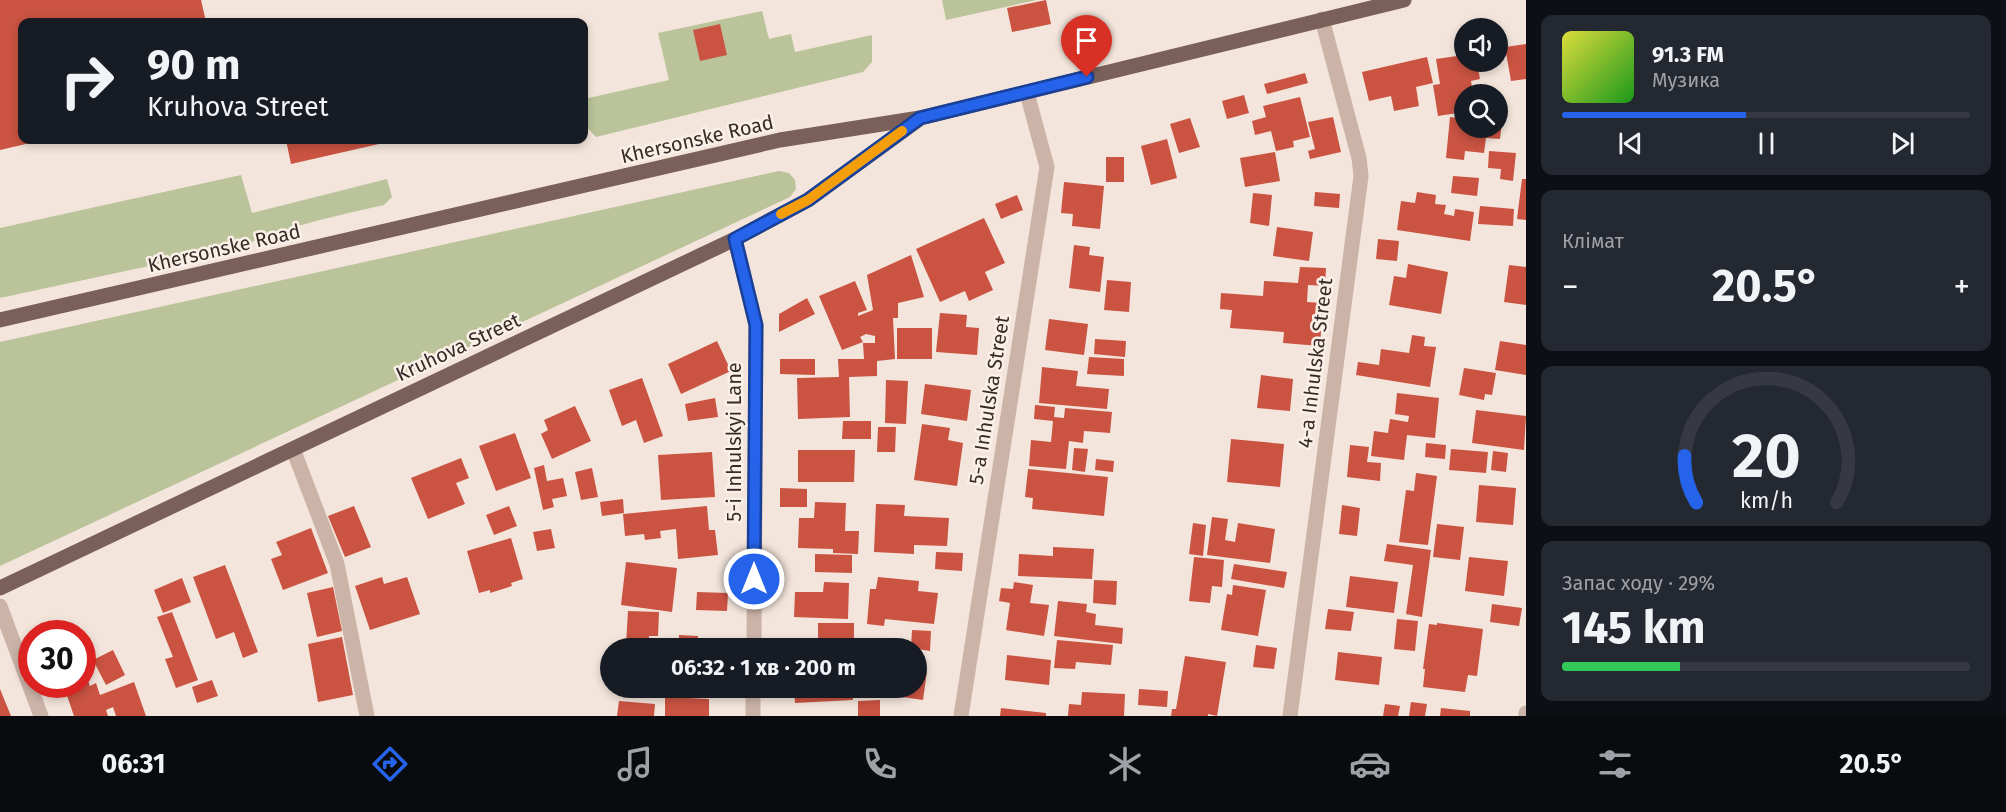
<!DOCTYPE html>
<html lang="uk">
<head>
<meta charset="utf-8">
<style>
	:root { --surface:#171b24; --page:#242831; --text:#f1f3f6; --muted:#9ea1a6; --line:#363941; --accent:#2563eb }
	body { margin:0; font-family:"Fira Sans",sans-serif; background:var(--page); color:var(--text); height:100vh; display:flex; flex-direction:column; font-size:22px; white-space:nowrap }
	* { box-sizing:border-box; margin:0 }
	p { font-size:20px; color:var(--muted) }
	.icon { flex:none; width:33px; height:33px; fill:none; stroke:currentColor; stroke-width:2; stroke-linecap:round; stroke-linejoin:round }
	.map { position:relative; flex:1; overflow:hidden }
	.side { display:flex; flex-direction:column; gap:15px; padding:15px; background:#0d0f14; width:480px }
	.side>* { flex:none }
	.hud { position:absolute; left:18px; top:18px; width:570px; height:126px; border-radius:12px; box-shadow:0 3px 9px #0003; background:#171b24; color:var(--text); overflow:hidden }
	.controls { position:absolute; left:1454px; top:18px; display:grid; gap:12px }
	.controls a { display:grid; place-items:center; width:54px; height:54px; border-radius:50%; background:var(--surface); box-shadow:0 3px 9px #0003; font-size:30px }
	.speed { position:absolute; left:18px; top:620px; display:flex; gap:12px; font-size:30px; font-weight:700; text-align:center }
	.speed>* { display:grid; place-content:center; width:78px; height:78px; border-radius:50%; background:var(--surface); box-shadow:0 3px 9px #0003; line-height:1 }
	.speed .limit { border:9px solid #d22; background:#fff; color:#111 }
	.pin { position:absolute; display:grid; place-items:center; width:51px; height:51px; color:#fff; margin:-62px -26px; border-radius:50% 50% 50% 0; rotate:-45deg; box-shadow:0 0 6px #0007 }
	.pin .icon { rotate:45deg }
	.me { position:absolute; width:66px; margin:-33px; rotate:0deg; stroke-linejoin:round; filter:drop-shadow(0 0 4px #0008) }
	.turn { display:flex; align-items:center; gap:21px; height:126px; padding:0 30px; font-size:27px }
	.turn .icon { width:78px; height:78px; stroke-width:2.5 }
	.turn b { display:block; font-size:42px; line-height:51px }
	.big { font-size:45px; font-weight:700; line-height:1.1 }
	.side .widget { flex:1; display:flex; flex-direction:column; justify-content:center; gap:9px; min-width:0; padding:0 21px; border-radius:12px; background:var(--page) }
	.side .dial { align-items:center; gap:0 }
	.dial svg { height:156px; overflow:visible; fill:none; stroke:var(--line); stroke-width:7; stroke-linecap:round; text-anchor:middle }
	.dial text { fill:var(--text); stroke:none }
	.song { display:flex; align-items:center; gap:18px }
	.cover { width:72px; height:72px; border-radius:9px; background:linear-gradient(135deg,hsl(60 70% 55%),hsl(120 70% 35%)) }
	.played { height:6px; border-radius:3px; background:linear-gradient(90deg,var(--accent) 45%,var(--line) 45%) }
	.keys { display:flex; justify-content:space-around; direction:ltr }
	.heat { display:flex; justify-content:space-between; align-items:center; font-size:33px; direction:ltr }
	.charge { height:9px; border-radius:4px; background:linear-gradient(90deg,#34c759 29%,var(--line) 0) }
	.trip { position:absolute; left:600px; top:638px; width:327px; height:60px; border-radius:30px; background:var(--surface); box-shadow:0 3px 9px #0003; font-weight:700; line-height:60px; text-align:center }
	.tabs { display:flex; height:96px; justify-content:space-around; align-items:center; background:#090b0e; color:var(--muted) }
	.tabs .icon { width:42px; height:42px }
	.tabs .selected { color:var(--accent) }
	.tabs b { font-size:27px; color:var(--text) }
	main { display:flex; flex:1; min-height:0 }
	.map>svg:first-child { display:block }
</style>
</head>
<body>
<main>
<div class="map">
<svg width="1526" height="716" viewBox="0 0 1526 716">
	<rect width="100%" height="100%" fill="#f3e5db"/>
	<path fill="#bac39a" d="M942 0H1037L946 20Z
		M762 11 769 39 791 34 795 52 872 35V62L863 72 596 137 584 124V99L669 80 658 33Z
		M779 171 789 173 795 180 796 189 790 197 0 566V342Z
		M241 175 252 213 387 179 392 197 384 205C335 216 288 226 242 246L0 298V228Z"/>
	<path fill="#ca5342" d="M0 0H201L206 22H22V140H43L0 150Z
		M1046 0 1051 24 1012 32 1007 8Z
		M720 24 727 55 700 61 693 30Z
		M1526 44V79L1511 81 1505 47Z
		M1464 55V62H1477L1480 79 1471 81 1473 94H1464V112L1438 116 1433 85 1440 84 1436 59Z
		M1427 57 1433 83 1416 87 1419 106 1394 111 1391 96 1369 101 1362 72Z
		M1305 73 1308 83 1267 94 1264 84Z
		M1244 95 1249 113 1227 119 1222 101Z
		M1300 97 1310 137 1293 141 1294 147 1276 151 1271 131 1255 135 1252 121 1266 117 1263 106Z
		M1497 105H1504L1500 139 1486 138 1484 153 1465 151 1464 160 1446 158 1450 117 1464 119V128H1497Z
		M1333 117 1341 152 1310 159 1308 151 1315 149 1308 122Z
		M1190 118 1200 147 1179 153 1170 124Z
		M1167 139 1177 178 1151 185 1141 146Z
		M286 140H378L379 144 291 164Z
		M1489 151 1516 153 1513 181 1500 179 1501 169 1488 168Z
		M1275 152 1280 181 1245 187 1240 158Z
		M1106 157H1124V182H1106Z
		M1453 176 1479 178 1477 196 1451 193Z
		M1522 179H1526V220L1517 219Z
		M1064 182 1104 186 1100 229 1072 226 1073 214 1061 213Z
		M1315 192 1340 194 1339 208 1314 206Z
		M1417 192 1436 195 1435 204 1446 205 1444 214 1454 216 1455 209 1474 212 1470 241 1397 230 1401 201 1415 203Z
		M1253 193 1272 195 1269 226 1250 223Z
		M1017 195 1023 210 1001 219 995 204Z
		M1480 206 1514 209 1513 226 1478 224Z
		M984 218 1005 263 985 272 993 290 969 301 965 291 940 302 916 249Z
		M1277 227 1313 232 1309 261 1273 256Z
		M1378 239 1399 241 1397 261 1376 259Z
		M1074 245 1090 247 1089 255 1104 257 1100 292 1069 288Z
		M911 255 924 297 898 303V318H893L895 359 877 361V376L849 377 850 417 798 419 797 378 839 377 838 359H864L863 343H875V336L866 334 860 337 863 342 842 350 819 296 855 281 867 310 858 313V316L873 310 867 275Z
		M1408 264 1448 272 1441 314 1389 305 1394 276 1406 278Z
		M1509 265 1526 267V305L1504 302Z
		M1300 267 1326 268 1325 286 1308 285 1307 302 1323 303 1320 346 1283 343 1284 332 1230 328 1232 310 1220 309 1221 293 1263 296 1264 281 1298 283Z
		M1107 280 1131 282 1129 312 1104 310Z
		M807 298 815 314 779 332V314Z
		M940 313 967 315 966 327 979 328 977 355 936 352Z
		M1049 319 1088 324 1084 355 1045 350Z
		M897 328H932V359H897Z
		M1412 335 1425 337 1424 346 1436 347 1430 387 1356 375 1358 362 1379 365 1381 349 1409 353Z
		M1095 339 1126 341 1125 357 1094 354Z
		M717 341 731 371 681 394 668 364Z
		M1500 341 1526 345V375L1495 370Z
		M1089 357 1124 359V376L1087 374Z
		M780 359H815V375L780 374Z
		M1042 367 1078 371 1076 386 1109 389 1107 409 1039 403Z
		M1464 368 1496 373 1492 395 1485 394 1484 400 1459 395Z
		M1261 375 1293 379 1290 411 1257 408Z
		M642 378 663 436 644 443 636 420 622 426 609 390Z
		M886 380 908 381 906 424 885 423Z
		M925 384 971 390 967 421 921 414Z
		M1397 393 1439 398 1435 438 1407 435 1404 460 1371 456 1374 431 1388 433 1390 419 1408 422 1409 416 1395 414Z
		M715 398 718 417 688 421 685 404Z
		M1035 405 1055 407 1054 417 1064 418 1065 408 1112 412 1110 433 1084 431 1083 443 1069 441 1066 469 1029 466 1031 440 1051 442 1053 421 1034 419Z
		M575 406 591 441 552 459 541 434 548 430 544 420Z
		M1476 410 1526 416 1524 450 1472 443Z
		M843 421H871V439H842Z
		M922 424 950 428 948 440 963 443 957 486 914 480Z
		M878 427H896L895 452H877Z
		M515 433 531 478 496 491 479 446Z
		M1231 439 1284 444 1280 487 1227 482Z
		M1426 443 1446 445 1445 459 1425 457Z
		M1350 445 1369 447 1367 462 1381 463 1380 481 1347 477Z
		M1074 448 1088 449 1085 472 1072 470Z
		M1451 449 1488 452 1486 473 1449 470Z
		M798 450H855L854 482H798Z
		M1493 451 1508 453 1506 472 1491 470Z
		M712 452 715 497 661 500 658 455Z
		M461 458 469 478 456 483 465 504 428 519 411 478Z
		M1096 459 1114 461 1113 472 1095 470Z
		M544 465 547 481 563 478 567 496 552 499 554 507 543 510 534 468Z
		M592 468 598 497 581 500 575 472Z
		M1028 469 1108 477 1104 516 1032 509 1033 498 1025 497Z
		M1416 473 1437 476 1428 545 1399 542 1406 490 1414 491Z
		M1479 485 1516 488 1513 525 1476 522Z
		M780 488 807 489V507H780Z
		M623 499 624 513 602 516 600 502Z
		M815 502 846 503 845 531H859L858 554 833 553V549L798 548 799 518H814Z
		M876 504 905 505 904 516 949 518 947 546 914 545V554L874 552Z
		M1342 505 1360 508 1357 536 1339 534Z
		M354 506 371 547 345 557 328 516Z
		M509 506 517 526 494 535 486 515Z
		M707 506 709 530H715L718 555 678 559 676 529 660 531 661 538 645 540 644 534 625 536 623 514Z
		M1212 517 1228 519 1225 540 1235 542 1238 523 1275 529 1270 563 1207 555Z
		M1193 523 1206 525 1203 556 1189 554Z
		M1437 524 1464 527 1460 560 1433 557Z
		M311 528 328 573 283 590 271 559 282 555 276 542Z
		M551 529 555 548 537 551 533 532Z
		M511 538 523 579 511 583 512 586 490 593V590L479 593 467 551Z
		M1387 544 1431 550 1422 617 1406 614 1413 565 1384 561Z
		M1053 547 1094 549 1092 579 1018 576 1019 554 1053 556Z
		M936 552 963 553 962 571 935 569Z
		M815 554 852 555V573L815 572Z
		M1194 557 1224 560 1222 587 1212 586 1210 603 1189 601Z
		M1469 557 1508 561 1504 596 1465 591Z
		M626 562 677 568 672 612 621 605Z
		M1234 564 1287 572 1284 588 1231 579Z
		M225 565 258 652 243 658 234 632 216 639 193 577Z
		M1350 576 1398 582 1394 613 1346 607Z
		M382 577 384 584 407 577 420 614 370 630 355 586Z
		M878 577 919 581 918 591 938 593 934 624 885 619 884 626 867 624 870 589H876Z
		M182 578 191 602 163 613 154 590Z
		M1094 580 1117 581 1116 605 1093 603Z
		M824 582 849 583 848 619 794 617 795 592H823Z
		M1014 582 1033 585 1030 603 1049 605 1044 636 1006 630 1010 603 999 601 1001 588 1013 589Z
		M1233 585 1266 590 1258 636 1221 630 1227 594 1232 595Z
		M333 587 342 631 317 637 307 593Z
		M697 592 728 593 727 611 696 610Z
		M1058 601 1087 604 1086 612 1096 614 1095 625 1123 628 1122 644 1054 636Z
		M1492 604 1522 608 1519 626 1490 622Z
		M1328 609 1354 612 1351 631 1325 629Z
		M628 611 659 612 658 636H649V645L626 644Z
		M172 612 198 680 176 688 165 659 173 657 157 617Z
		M1397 619 1418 621 1415 651 1394 649Z
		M818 623H854V641L836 642V648H818Z
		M1437 623 1483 629 1477 676 1468 675 1465 692 1423 687 1425 669H1423L1429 624 1437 625Z
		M912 630 931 631 930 651 911 648Z
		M679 635 698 636V643L708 644V648H659V642L679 643Z
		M342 637 353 695 318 702 308 644Z
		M1057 640 1113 645 1111 665 1076 662 1075 669 1054 668Z
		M1256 645 1277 648 1274 669 1253 667Z
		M113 650 125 675 106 685 93 660Z
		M1338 652 1382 657 1379 685 1335 680Z
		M1007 655 1051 660 1049 685 1005 680Z
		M1185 656 1226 662 1217 716 1208 714V716H1171L1172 709H1176Z
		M83 667 90 686 96 683 100 695 134 682 146 716H116L113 707 106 710 108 716H74L63 684H82Z
		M916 669 927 671 923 700 874 693 875 687H916Z
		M212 680 218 696 197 703 192 687Z
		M621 687H647V694L620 693Z
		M794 687H852L853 700 795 703Z
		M0 689 11 716H0Z
		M1139 689 1168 691 1167 707 1138 705Z
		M1082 692 1125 694 1124 716H1068L1069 704 1081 705Z
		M665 697 709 699V716H665Z
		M880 700V716H858V701Z
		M619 701 655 704 654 716H617Z
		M1411 702 1427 704 1425 716H1409Z
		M1385 704 1400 706 1398 716H1383Z
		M1001 708 1046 713V716H1000Z
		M1441 708 1470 711V716H1440Z"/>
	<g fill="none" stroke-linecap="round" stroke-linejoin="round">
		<path stroke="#cbb3a7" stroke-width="15" d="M735 239 756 325 754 648
			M293 449 337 564 367 716
			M0 606 41 716
			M753 716V687
			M961 716 1047 167 1027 93
			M1290 716 1361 176 1359 158 1322 19
			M1526 716V713"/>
		<path stroke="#7a6058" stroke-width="15" d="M0 320 780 140 920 118 1404 0
			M0 588 735 239 808 200 918 120"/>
	</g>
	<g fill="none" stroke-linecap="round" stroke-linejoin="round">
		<defs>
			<path id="route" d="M754 579 756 325 735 239 808 200 920 118 1087 77"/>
		</defs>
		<use href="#route" stroke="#184099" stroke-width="15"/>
		<use href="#route" stroke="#2563eb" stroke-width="10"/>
		<path stroke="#f59e0b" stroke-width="10" d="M781 214 808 200 902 131"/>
	</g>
	<g text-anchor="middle" stroke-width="5" stroke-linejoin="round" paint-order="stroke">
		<g font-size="20" fill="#372b28" stroke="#faf0e8">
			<text transform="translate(697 139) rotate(-13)" y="7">Khersonske Road</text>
			<text transform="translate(224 248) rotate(-13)" y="7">Khersonske Road</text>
			<text transform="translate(458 347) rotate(-25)" y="7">Kruhova Street</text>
			<text transform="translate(1315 363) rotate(-83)" y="7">4-a Inhulska Street</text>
			<text transform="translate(989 400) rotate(-81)" y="7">5-a Inhulska Street</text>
			<text transform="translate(734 442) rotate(-90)" y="7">5-i Inhulskyi Lane</text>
		</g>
	</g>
</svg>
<div class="controls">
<a><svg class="icon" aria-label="sound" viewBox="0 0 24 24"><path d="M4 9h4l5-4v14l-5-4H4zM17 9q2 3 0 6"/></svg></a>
<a><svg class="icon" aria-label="search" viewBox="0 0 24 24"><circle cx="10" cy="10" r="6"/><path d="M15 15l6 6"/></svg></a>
</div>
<div class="speed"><div class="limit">30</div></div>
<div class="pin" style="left:1087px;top:77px;background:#d93025"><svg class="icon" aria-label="arrive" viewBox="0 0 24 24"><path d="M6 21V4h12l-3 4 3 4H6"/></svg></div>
<svg class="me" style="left:754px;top:579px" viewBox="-20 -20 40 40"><circle r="17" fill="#2563eb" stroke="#fff" stroke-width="3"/><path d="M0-11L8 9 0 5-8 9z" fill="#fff"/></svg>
<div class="trip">06:32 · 1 хв · 200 m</div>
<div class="hud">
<div class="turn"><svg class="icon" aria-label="right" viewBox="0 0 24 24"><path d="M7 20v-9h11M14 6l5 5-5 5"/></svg><div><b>90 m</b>Kruhova Street</div></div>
</div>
</div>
<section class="side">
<div class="widget">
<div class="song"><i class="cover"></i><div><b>91.3 FM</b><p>Музика</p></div></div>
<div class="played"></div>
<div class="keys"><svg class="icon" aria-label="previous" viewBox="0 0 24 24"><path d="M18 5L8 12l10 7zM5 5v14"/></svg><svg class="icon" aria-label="pause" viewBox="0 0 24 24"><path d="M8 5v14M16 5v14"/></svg><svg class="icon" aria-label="next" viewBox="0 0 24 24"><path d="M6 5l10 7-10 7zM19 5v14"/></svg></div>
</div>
<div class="widget"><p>Клімат</p>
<div class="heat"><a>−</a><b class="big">20.5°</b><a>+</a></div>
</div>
<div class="widget dial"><svg viewBox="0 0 100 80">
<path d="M14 69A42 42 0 1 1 86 69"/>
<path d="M14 69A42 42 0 0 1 8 45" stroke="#2563eb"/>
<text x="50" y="56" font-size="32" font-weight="700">20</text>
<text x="50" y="72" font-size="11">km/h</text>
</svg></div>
<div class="widget"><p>Запас ходу · 29%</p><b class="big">145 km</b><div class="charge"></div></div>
</section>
</main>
<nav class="tabs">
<b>06:31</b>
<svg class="icon selected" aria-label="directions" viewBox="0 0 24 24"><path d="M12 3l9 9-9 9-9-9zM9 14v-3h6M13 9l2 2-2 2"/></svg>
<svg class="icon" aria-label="music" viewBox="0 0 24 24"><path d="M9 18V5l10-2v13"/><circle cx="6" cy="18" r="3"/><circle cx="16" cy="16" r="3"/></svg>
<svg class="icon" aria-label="phone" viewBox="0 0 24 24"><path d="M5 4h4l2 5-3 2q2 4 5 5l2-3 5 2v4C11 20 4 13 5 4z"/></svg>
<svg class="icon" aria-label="climate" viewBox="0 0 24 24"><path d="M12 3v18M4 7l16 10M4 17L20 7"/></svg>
<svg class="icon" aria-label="car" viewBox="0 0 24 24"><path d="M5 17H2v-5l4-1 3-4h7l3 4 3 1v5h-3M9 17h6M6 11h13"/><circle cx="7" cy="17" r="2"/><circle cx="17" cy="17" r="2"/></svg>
<svg class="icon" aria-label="filters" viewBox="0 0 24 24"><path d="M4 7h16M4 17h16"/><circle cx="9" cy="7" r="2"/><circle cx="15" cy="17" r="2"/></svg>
<b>20.5°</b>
</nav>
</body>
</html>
